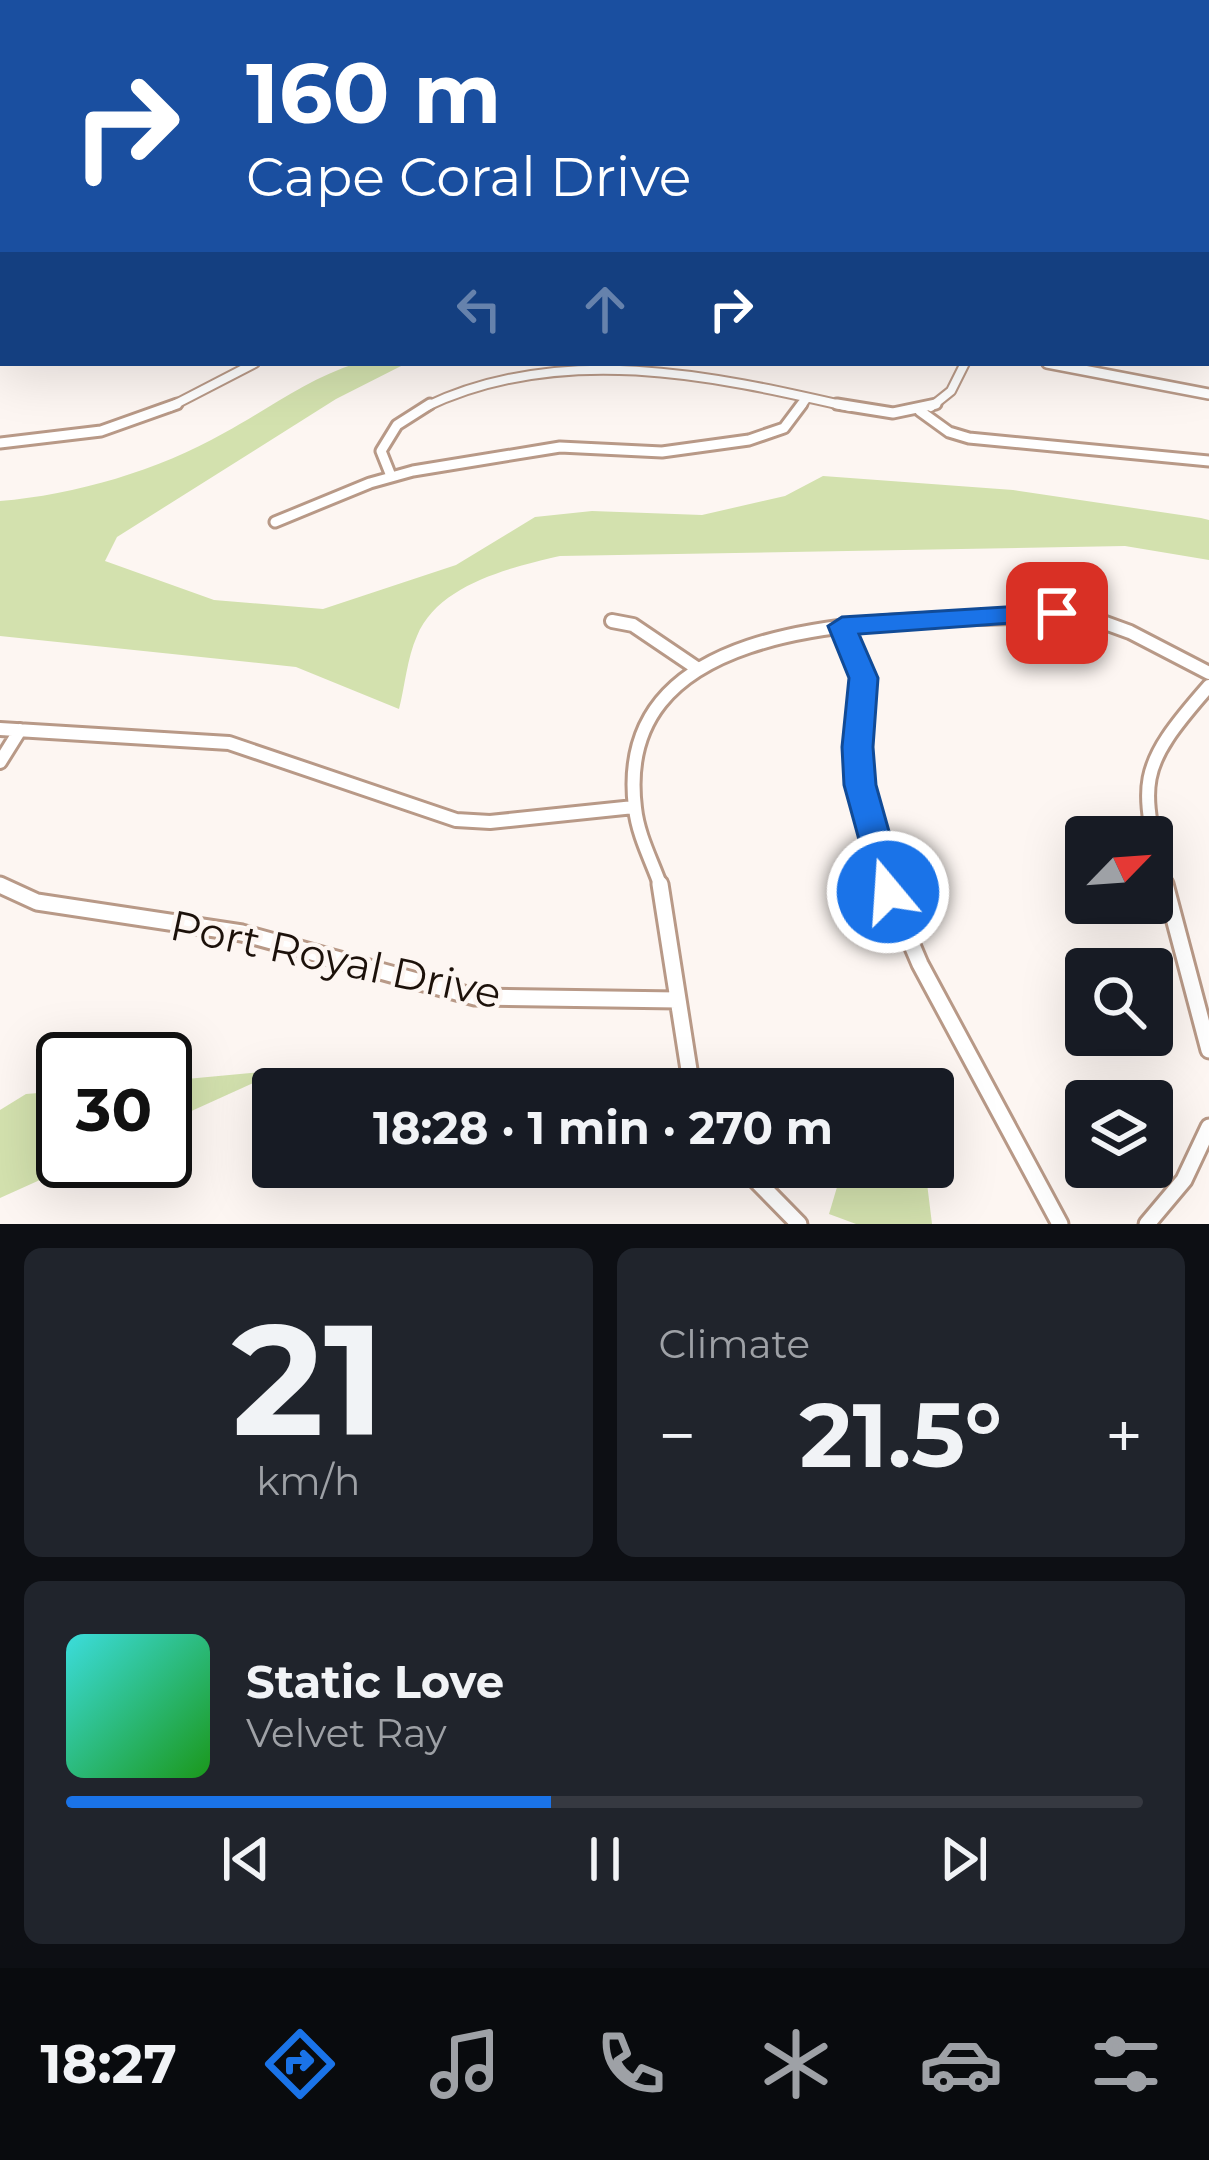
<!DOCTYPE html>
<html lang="en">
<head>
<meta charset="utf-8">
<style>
	:root { --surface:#171b24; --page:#20242c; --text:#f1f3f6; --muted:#9ea1a6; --line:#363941; --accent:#1a73e8 }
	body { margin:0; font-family:Montserrat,sans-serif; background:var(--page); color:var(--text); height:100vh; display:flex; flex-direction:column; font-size:45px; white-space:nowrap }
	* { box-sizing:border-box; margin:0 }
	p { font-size:39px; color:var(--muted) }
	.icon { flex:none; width:66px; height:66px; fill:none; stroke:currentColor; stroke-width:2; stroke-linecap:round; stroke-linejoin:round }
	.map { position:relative; height:1224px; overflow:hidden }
	.sheet { display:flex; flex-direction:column; gap:24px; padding:24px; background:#0d0f14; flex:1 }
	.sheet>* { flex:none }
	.hud { position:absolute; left:0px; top:0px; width:1209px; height:366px; box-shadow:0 12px 48px #0002; background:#1a4fa0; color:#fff; overflow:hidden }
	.needle { width:78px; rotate:65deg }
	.controls { position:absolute; left:1065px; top:816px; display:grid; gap:24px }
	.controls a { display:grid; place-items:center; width:108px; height:108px; border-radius:12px; background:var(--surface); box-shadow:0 12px 48px #0002; font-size:60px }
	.speed { position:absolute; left:36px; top:1032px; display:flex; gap:24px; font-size:60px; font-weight:700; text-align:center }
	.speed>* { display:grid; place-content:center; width:156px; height:156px; border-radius:50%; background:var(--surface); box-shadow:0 12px 48px #0002; line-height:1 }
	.speed .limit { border:6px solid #111; border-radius:18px; background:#fff; color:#111 }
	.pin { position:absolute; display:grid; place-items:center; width:102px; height:102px; color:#fff; margin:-51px; border-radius:24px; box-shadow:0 6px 18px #0006 }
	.me { position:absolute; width:132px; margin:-66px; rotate:342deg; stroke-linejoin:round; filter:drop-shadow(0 0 9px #0008) }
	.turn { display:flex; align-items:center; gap:42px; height:252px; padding:0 48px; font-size:54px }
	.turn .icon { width:156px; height:156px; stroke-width:2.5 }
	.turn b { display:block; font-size:84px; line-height:102px }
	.lanes { display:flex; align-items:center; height:114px; padding:0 48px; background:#0003; justify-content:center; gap:60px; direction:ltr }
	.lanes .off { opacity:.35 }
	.big { font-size:90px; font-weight:700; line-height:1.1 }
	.sheet .tile { flex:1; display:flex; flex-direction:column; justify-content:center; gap:18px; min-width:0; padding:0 42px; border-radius:18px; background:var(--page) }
	.sheet .dial { align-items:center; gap:0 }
	.dial b { font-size:156px; line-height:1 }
	.song { display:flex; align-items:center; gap:36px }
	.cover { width:144px; height:144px; border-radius:18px; background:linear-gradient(135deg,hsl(180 70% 55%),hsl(120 70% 35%)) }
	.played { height:12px; border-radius:6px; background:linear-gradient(90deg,var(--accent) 45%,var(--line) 45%) }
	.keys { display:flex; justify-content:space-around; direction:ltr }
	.heat { display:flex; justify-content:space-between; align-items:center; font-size:66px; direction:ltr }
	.sheet .tiles { flex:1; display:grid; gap:24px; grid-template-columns:1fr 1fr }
	.tile:last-child { grid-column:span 2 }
	.trip { position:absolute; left:252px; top:1068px; width:702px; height:120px; border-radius:12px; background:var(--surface); box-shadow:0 12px 48px #0002; font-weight:700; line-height:120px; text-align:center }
	.menu { display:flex; height:192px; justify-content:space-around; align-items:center; background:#090b0e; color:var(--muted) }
	.menu .icon { width:84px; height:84px }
	.menu .active { color:var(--accent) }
	.menu b { font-size:54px; color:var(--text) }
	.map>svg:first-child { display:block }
</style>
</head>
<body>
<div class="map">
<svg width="1209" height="1224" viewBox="0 0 1209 1224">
	<rect width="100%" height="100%" fill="#fdf6f2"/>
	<path fill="#d3e1ae" d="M0 0H591L3 3 0 171Z
		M632 0H1209V67L1206 3Z
		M357 363H407L336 399 117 537 105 561 214 600 323 609 456 565 535 517 592 511 702 515 785 496 823 476 1013 490 1201 518 1209 520V560L1125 546 560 556C512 567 438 584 417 636 407 658 405 686 399 709L296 667 0 636V501C75 495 159 470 224 433 270 408 307 379 357 363Z
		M282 1070 165 1123V1081Z
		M63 1091V1161H82L0 1198V1110L26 1094Z
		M843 1167H925L932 1224H856L829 1214Z"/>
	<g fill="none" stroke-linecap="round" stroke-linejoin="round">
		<path fill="#7e9bce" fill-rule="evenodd" d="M1206 44 1209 45V51L1206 50Z"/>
		<defs>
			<path id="minor-far3" d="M170 407 255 363
				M425 407C560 342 711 375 850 407
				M800 407 806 399
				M931 407 951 391 965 363"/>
			<path id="minor-far2" d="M837 404 893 413 936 404
				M920 411 949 432 969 438 1209 461
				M0 443 101 431 177 404
				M391 476 381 451 397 425 430 404
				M275 522 370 483 413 471 560 447 662 452 749 440 784 428 802 404
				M984 619 1080 614 1095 619"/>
			<path id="minor-far1" d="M1086 616 1130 632 1209 673
				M612 621 633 625 698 669
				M842 626 864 678 857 747 868 826 887 887
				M0 729 229 743 456 820 490 822 634 807
				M0 762 20 730
				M0 885 5 887
				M661 887C652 861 638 836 635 808 610 603 910 623 1039 616
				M1166 887C1138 782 1136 769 1209 686"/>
			<path id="minor" d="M660 884 692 1089
				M886 884 920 964 1060 1224
				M1165 884 1209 1050
				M0 885 37 902 242 933 475 997 677 1000
				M743 1167 799 1224
				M1147 1224 1184 1180 1209 1127"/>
			<path id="tertiary" d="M1047 363 1209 394"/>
		</defs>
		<use href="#minor-far3" stroke="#b89987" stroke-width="12"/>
		<use href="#minor-far2" stroke="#b89987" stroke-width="15"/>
		<use href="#minor-far1" stroke="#b89987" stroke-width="18"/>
		<use href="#minor" stroke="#b89987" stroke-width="21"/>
		<use href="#tertiary" stroke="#b89987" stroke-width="14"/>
		<use href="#minor-far3" stroke="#fff" stroke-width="8"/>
		<use href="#minor-far2" stroke="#fff" stroke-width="9"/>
		<use href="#minor-far1" stroke="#fff" stroke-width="12"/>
		<use href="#minor" stroke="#fff" stroke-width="15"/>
		<use href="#tertiary" stroke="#fff" stroke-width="9"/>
	</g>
	<path fill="#1a73e8" stroke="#114b97" stroke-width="3" d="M1057 604 1067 606 1071 613 1067 619 859 634 878 678 873 747 876 785 906 892 901 902 888 907 876 902 844 785 842 747 849 678 828 626 842 617Z"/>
	<g text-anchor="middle" stroke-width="9" stroke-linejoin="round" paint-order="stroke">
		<g font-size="42" fill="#1c110a" stroke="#fdf6f2">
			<text transform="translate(336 959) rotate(12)" y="15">Port Royal Drive</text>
		</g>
	</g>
</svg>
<div class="controls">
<a><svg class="needle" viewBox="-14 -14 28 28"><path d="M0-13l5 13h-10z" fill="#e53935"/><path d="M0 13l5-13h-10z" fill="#9ea1a6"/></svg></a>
<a><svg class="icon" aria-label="search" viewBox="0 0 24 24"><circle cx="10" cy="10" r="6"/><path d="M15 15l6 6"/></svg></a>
<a><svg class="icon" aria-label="layers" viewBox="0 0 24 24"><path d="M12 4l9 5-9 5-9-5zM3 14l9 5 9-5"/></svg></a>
</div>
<div class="speed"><div class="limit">30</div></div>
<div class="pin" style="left:1057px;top:613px;background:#d93025"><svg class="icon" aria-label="arrive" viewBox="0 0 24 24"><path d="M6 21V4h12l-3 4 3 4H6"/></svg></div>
<svg class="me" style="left:888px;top:892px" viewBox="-20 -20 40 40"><circle r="17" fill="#1a73e8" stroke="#fff" stroke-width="3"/><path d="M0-11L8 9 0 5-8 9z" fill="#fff"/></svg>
<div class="trip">18:28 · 1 min · 270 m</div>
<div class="hud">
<div class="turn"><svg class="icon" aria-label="right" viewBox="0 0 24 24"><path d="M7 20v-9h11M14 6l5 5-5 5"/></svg><div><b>160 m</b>Cape Coral Drive</div></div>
<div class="lanes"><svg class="icon off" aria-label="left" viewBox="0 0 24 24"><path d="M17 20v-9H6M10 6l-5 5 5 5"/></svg><svg class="icon off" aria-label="ahead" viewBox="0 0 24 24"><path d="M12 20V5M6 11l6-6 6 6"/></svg><svg class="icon" aria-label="right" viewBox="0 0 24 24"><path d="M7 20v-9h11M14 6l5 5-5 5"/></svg></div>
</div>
</div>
<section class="sheet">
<div class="tiles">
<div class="tile dial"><b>21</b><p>km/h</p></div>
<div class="tile"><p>Climate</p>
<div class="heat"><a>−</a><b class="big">21.5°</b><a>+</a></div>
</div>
<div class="tile">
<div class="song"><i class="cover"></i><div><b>Static Love</b><p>Velvet Ray</p></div></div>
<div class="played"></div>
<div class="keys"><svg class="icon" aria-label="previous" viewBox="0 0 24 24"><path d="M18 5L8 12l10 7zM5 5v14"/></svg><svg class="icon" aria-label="pause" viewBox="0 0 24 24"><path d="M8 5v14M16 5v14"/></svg><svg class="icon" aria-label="next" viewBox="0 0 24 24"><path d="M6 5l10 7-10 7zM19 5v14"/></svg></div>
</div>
</div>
</section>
<nav class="menu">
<b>18:27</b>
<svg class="icon active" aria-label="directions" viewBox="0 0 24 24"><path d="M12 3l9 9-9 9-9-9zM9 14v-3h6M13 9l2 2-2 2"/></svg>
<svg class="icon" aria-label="music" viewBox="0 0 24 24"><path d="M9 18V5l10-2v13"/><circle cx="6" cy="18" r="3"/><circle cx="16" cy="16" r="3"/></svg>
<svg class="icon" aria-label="phone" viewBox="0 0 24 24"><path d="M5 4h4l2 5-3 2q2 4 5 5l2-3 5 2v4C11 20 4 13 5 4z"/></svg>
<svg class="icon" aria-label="climate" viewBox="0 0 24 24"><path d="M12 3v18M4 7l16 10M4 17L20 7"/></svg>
<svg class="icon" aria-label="car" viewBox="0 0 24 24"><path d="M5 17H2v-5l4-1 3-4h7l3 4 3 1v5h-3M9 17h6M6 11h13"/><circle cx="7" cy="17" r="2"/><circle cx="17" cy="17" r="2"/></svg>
<svg class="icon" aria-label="filters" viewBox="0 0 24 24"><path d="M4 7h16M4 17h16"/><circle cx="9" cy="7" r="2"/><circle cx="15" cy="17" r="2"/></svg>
</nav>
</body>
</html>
